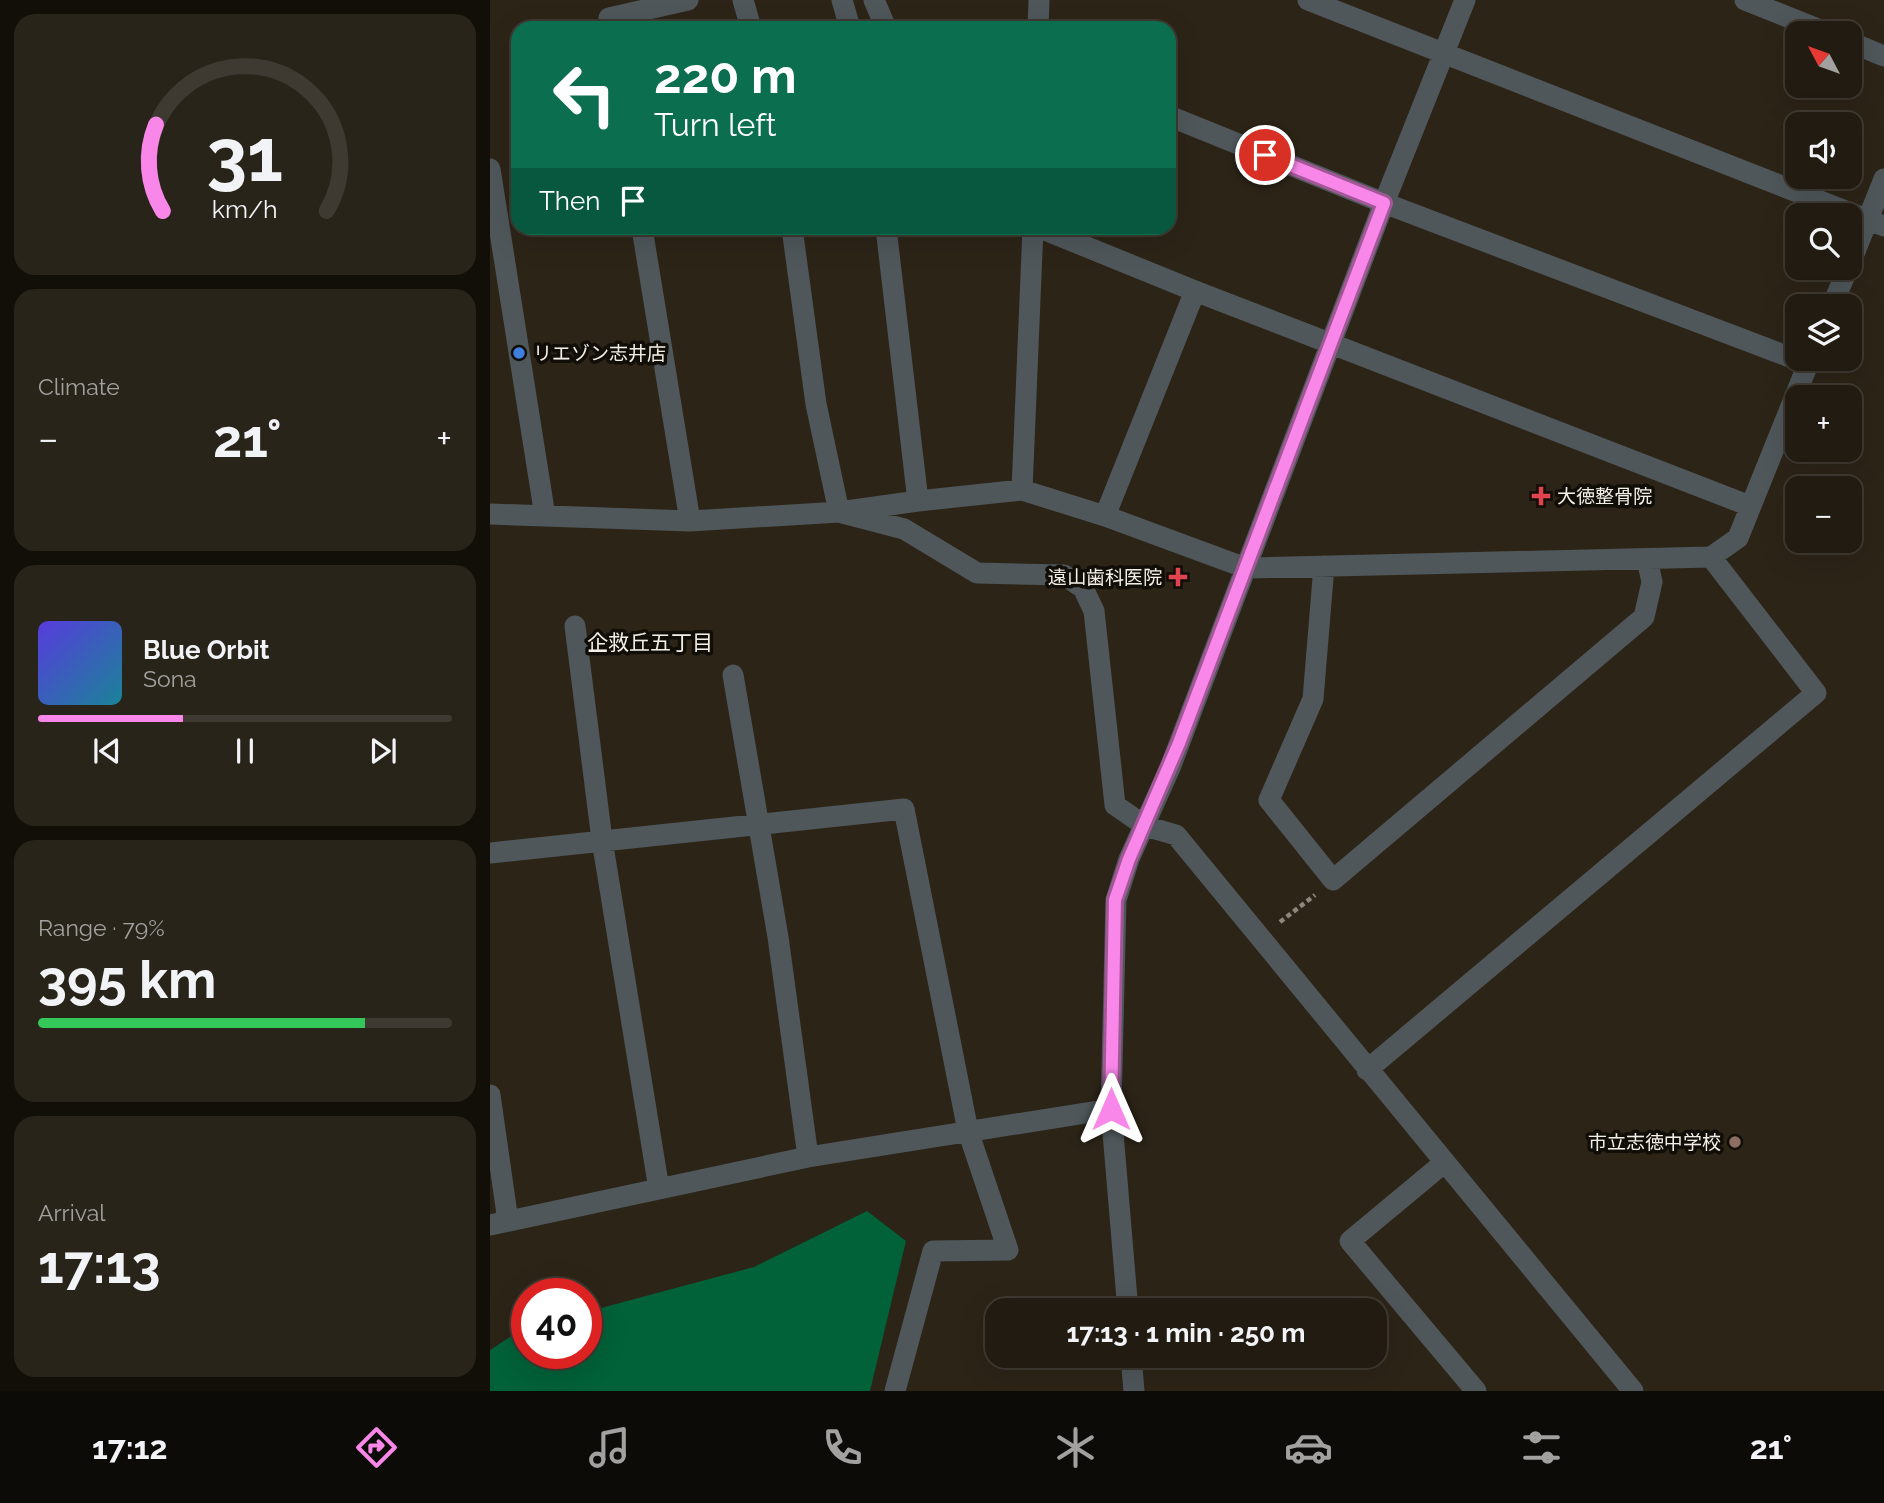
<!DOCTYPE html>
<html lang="en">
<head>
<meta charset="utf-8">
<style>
	:root { --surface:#211b11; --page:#29241a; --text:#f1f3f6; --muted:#a2a19f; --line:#3e3931; --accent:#f987e9 }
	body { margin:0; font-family:Raleway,"Noto Sans JP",sans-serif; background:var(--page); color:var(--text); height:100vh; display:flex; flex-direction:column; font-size:26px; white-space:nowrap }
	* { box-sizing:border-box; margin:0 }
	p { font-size:23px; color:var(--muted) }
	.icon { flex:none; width:38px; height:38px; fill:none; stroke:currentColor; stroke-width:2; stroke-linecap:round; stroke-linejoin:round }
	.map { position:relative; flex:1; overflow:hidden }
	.details { display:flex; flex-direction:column; gap:14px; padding:14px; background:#120f09; width:490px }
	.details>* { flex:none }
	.banner { position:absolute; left:21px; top:21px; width:665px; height:214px; border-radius:21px; box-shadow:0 7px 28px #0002,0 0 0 2px var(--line); background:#0b6e4f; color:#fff; overflow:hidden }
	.needle { width:46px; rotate:311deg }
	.buttons { position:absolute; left:1295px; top:21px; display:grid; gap:14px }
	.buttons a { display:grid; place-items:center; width:77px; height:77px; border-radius:14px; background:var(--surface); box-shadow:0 7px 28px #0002,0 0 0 2px var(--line); font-size:35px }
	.speed { position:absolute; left:21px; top:1278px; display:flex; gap:14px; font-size:35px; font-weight:700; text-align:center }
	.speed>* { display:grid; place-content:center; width:91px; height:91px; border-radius:50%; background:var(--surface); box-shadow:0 7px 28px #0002,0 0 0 2px var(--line); line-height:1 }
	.speed .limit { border:10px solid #d22; background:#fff; color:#111 }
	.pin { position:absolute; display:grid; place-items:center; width:60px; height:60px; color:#fff; margin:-30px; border:4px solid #fff; border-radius:50%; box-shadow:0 2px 7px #0007 }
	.me { position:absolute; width:77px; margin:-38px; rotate:0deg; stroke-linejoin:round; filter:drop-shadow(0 0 5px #0008) }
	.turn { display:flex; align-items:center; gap:24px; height:147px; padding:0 28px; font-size:32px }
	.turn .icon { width:91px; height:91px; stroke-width:2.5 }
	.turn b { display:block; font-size:49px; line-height:60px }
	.then { display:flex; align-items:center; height:66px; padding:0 28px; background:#0003; gap:14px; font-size:26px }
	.big { font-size:52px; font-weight:700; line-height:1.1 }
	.details .widget { flex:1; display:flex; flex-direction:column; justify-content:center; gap:10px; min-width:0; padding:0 24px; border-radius:21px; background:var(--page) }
	.details .dial { align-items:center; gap:0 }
	.dial svg { height:182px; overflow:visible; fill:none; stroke:var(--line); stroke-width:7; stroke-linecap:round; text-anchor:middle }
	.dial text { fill:var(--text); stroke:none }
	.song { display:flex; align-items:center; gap:21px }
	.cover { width:84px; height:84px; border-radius:10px; background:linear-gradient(135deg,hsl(250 70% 55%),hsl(190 70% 35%)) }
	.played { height:7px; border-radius:4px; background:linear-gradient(90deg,var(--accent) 35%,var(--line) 35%) }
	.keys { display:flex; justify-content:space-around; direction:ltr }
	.heat { display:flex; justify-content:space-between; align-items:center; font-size:38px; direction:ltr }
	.charge { height:10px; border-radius:5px; background:linear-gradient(90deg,#34c759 79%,var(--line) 0) }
	.trip { position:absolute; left:495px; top:1298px; width:402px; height:70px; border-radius:21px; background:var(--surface); box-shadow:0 7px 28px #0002,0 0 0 2px var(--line); font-weight:700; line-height:70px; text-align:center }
	.tabs { display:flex; height:112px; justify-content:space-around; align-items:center; background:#0d0b07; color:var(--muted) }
	.tabs .icon { width:49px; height:49px }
	.tabs .selected { color:var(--accent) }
	.tabs b { font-size:32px; color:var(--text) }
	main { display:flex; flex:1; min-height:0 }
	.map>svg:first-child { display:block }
</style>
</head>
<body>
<main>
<section class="details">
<div class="widget dial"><svg viewBox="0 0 100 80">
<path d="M14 69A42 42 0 1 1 86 69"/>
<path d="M14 69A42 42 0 0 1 11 31" stroke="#f987e9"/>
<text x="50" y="56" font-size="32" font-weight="700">31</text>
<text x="50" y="72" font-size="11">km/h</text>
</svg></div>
<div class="widget"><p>Climate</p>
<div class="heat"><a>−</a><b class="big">21°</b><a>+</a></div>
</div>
<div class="widget">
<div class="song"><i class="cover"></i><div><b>Blue Orbit</b><p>Sona</p></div></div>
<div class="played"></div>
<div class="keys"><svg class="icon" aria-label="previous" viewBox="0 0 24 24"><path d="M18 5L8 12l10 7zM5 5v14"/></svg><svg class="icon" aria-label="pause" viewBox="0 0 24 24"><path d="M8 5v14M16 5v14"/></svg><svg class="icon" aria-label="next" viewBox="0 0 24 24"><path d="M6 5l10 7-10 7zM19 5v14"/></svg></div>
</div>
<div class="widget"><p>Range · 79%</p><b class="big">395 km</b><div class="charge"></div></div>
<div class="widget"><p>Arrival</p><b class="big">17:13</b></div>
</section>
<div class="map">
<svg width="1394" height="1391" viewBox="0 0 1394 1391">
	<rect width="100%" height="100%" fill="#2c2417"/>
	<path fill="#016138" d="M377 1211 416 1241 380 1391H0V1350L37 1326V1353H96V1312L264 1267Z"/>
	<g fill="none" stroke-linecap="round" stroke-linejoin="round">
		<path stroke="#8d867b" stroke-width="4.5" stroke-dasharray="5 3.5" stroke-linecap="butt" d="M790 922 825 895"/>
		<path stroke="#4f575b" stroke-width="21" d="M253 0 261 28
			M352 0 360 28
			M384 0 396 28
			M818 0 1394 226
			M1255 0 1338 33
			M121 28 119 18 198 0
			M548 28 549 0
			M1360 42 1394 56
			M679 116 894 203 1318 364
			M0 169 55 516
			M152 228 200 521
			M302 228 326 404 349 512
			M550 228 705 291 1260 506
			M1360 264 1394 179
			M1342 306 1358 268
			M532 490 543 228
			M428 501 532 490 615 516 756 568 1221 557 1248 538 1320 359
			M349 512 414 529 487 573 574 575 593 588 604 611 625 805 655 826 686 835 1143 1391
			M0 514 200 521 349 512 428 501 396 228
			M615 516 705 291
			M834 566 823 699 779 800 843 880 1154 617 1162 582 1157 559
			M85 626 112 840 169 1189
			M243 675 288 937 318 1157
			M0 853 414 809 478 1131 518 1250 443 1251 405 1391
			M877 1070 1326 693 1221 557
			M0 1095 18 1221
			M955 1162 860 1241 986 1391
			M0 1225 318 1157 621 1109
			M638 1311 621 1109 626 900 639 859 680 768 894 203 975 0
			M641 1356 644 1391"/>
	</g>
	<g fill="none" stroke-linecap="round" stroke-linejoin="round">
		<defs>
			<path id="route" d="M621 1109 625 900 639 859 689 743 894 203 775 155"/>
		</defs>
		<use href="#route" stroke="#a25897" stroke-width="18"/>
		<use href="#route" stroke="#f987e9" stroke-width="12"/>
	</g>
	<circle fill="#3f7fe0" stroke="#110e08" stroke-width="2.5" cx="29" cy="353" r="7"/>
	<g fill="#e0444e" stroke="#110e08" stroke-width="2.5">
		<path d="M1047.5 485.5h7v7h7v7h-7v7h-7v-7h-7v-7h7z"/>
		<path d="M684.5 566.5h7v7h7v7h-7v7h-7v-7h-7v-7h7z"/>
	</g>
	<circle fill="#8d6e63" stroke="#110e08" stroke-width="2.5" cx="1245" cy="1142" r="7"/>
	<g text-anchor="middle" stroke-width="7" stroke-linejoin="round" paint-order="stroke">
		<g font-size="19" fill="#f4efe6" stroke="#110e08" text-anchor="start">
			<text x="43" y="360">リエゾン志井店</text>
			<text x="1067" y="503">大徳整骨院</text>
			<text x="672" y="584" text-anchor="end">遠山歯科医院</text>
			<text x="1231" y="1149" text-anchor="end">市立志徳中学校</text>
		</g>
		<g font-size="21" fill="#f4efe6" stroke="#110e08">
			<text x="160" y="650">企救丘五丁目</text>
		</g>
	</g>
</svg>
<div class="buttons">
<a><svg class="needle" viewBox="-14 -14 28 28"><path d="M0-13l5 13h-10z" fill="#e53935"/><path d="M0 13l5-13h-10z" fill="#a2a19f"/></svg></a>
<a><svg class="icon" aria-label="sound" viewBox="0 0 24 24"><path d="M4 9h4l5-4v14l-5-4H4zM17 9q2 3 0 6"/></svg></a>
<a><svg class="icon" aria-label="search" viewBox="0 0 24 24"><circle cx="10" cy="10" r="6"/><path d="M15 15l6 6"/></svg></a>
<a><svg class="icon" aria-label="layers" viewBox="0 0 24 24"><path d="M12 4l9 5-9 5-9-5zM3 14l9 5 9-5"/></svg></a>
<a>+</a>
<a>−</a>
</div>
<div class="speed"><div class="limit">40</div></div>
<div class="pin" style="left:775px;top:155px;background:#d93025"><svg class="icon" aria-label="arrive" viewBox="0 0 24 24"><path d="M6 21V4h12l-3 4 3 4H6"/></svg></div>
<svg class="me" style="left:621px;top:1109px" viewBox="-20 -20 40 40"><path d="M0-17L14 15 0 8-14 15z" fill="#f987e9" stroke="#fff" stroke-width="4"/></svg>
<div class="trip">17:13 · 1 min · 250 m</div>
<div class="banner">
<div class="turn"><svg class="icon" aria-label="left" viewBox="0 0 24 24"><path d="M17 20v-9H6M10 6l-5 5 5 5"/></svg><div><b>220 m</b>Turn left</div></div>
<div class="then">Then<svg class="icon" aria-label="arrive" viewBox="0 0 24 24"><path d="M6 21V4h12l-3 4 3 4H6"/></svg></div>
</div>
</div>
</main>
<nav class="tabs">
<b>17:12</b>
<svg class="icon selected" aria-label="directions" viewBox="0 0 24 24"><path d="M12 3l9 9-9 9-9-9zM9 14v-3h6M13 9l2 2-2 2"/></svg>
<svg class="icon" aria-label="music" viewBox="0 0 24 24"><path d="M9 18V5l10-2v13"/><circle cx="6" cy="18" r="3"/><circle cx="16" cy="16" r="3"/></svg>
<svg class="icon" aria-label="phone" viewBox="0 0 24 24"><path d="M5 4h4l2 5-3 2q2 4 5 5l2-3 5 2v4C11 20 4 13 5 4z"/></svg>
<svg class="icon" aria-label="climate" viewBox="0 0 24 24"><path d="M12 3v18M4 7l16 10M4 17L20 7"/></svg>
<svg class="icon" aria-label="car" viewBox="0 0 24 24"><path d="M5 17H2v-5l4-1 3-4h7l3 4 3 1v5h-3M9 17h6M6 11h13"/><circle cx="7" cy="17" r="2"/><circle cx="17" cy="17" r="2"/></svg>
<svg class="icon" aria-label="filters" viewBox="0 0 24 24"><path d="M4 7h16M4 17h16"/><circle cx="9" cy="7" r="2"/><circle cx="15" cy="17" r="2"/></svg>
<b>21°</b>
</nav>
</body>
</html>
